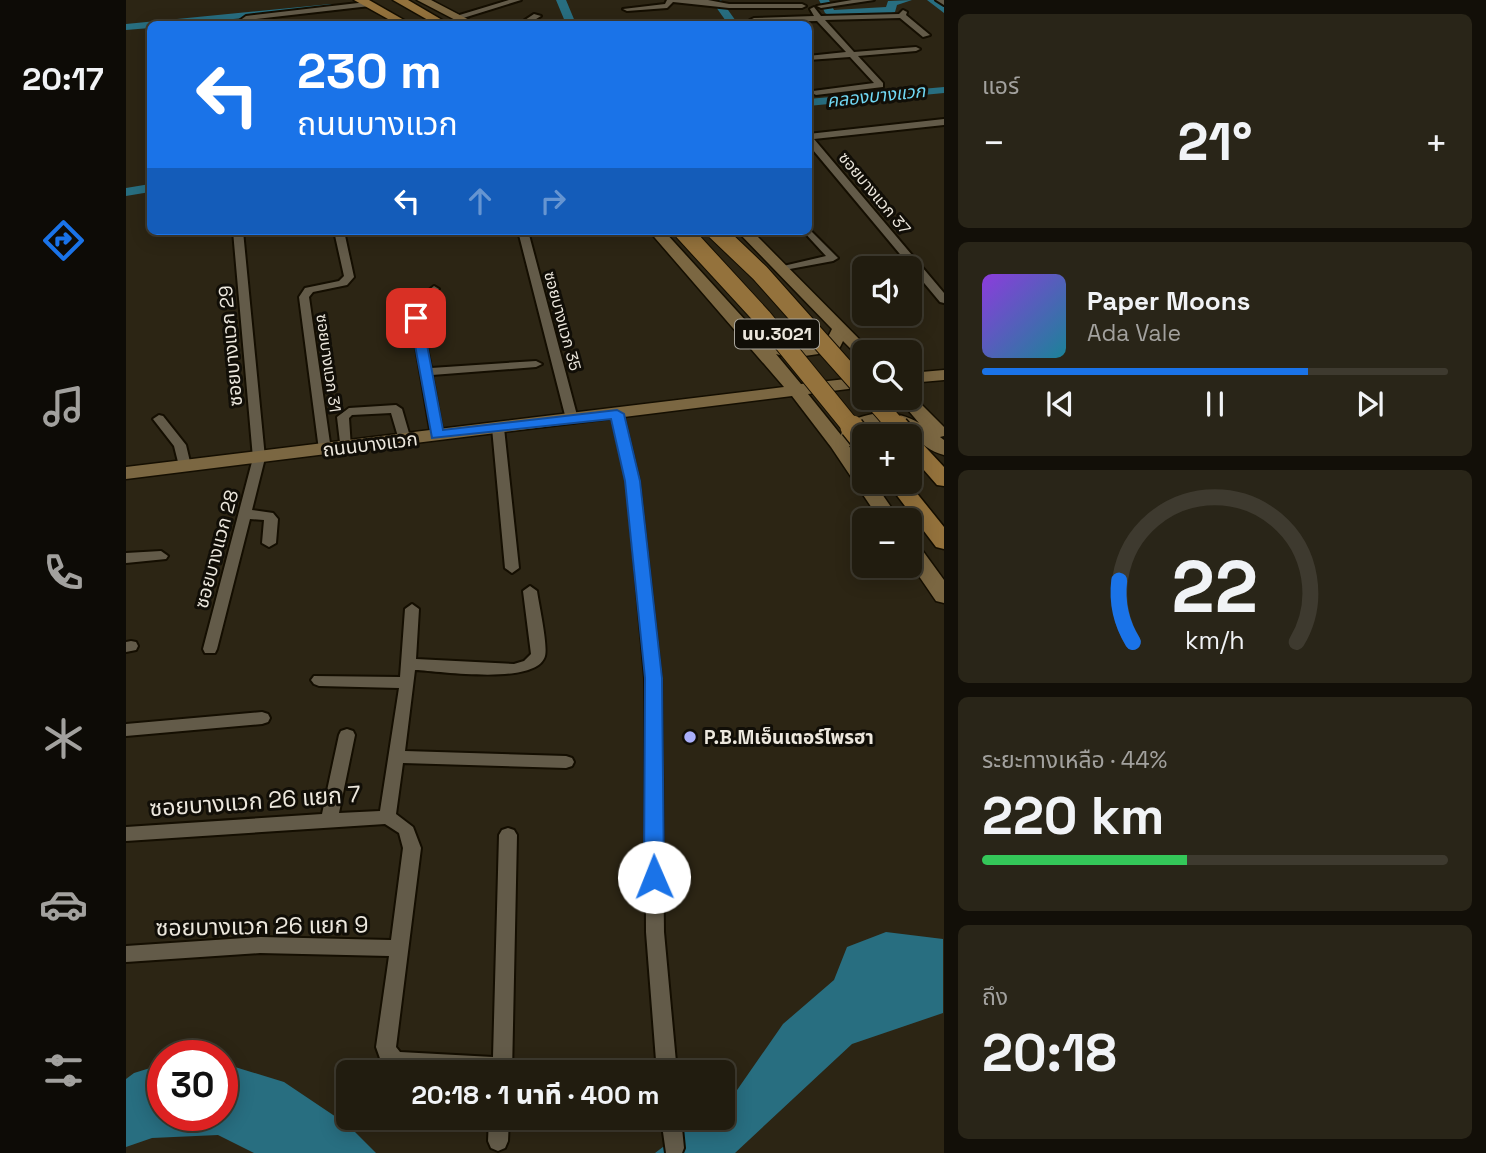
<!DOCTYPE html>
<html lang="th">
<head>
<meta charset="utf-8">
<style>
	:root { --surface:#211c0f; --page:#292518; --text:#f1f3f6; --muted:#a2a19e; --line:#3e3a2f; --accent:#1a73e8 }
	body { margin:0; font-family:"Space Grotesk","Noto Sans Thai",sans-serif; background:var(--page); color:var(--text); height:100vh; display:flex; flex-direction:column; font-size:26px; white-space:nowrap }
	* { box-sizing:border-box; margin:0 }
	p { font-size:23px; color:var(--muted) }
	.icon { flex:none; width:38px; height:38px; fill:none; stroke:currentColor; stroke-width:2; stroke-linecap:round; stroke-linejoin:round }
	.map { position:relative; flex:1; overflow:hidden }
	.details { display:flex; flex-direction:column; gap:14px; padding:14px; background:#120f08; width:542px }
	.details>* { flex:none }
	.guide { position:absolute; left:21px; top:21px; width:665px; height:214px; border-radius:10px; box-shadow:0 4px 18px #0003,0 0 0 2px var(--line); background:#1a73e8; color:#fff; overflow:hidden }
	.tools { position:absolute; left:726px; top:256px; display:grid; gap:14px }
	.tools a { display:grid; place-items:center; width:70px; height:70px; border-radius:10px; background:var(--surface); box-shadow:0 4px 18px #0003,0 0 0 2px var(--line); font-size:35px }
	.speed { position:absolute; left:21px; top:1040px; display:flex; gap:14px; font-size:35px; font-weight:700; text-align:center }
	.speed>* { display:grid; place-content:center; width:91px; height:91px; border-radius:50%; background:var(--surface); box-shadow:0 4px 18px #0003,0 0 0 2px var(--line); line-height:1 }
	.speed .limit { border:10px solid #d22; background:#fff; color:#111 }
	.pin { position:absolute; display:grid; place-items:center; width:60px; height:60px; color:#fff; margin:-30px; border-radius:14px; box-shadow:0 4px 10px #0006 }
	.me { position:absolute; width:77px; margin:-38px; rotate:359deg; stroke-linejoin:round; filter:drop-shadow(0 0 5px #0008) }
	.turn { display:flex; align-items:center; gap:24px; height:147px; padding:0 35px; font-size:32px }
	.turn .icon { width:91px; height:91px; stroke-width:2.5 }
	.turn b { display:block; font-size:49px; line-height:60px }
	.lanes { display:flex; align-items:center; height:66px; padding:0 35px; background:#0003; justify-content:center; gap:35px; direction:ltr }
	.lanes .off { opacity:.35 }
	.big { font-size:52px; font-weight:800; line-height:1.1 }
	.details .tile { flex:1; display:flex; flex-direction:column; justify-content:center; gap:10px; min-width:0; padding:0 24px; border-radius:10px; background:var(--page) }
	.details .dial { align-items:center; gap:0 }
	.dial svg { height:182px; overflow:visible; fill:none; stroke:var(--line); stroke-width:7; stroke-linecap:round; text-anchor:middle }
	.dial text { fill:var(--text); stroke:none }
	.song { display:flex; align-items:center; gap:21px }
	.cover { width:84px; height:84px; border-radius:10px; background:linear-gradient(135deg,hsl(270 70% 55%),hsl(190 70% 35%)) }
	.played { height:7px; border-radius:4px; background:linear-gradient(90deg,var(--accent) 70%,var(--line) 70%) }
	.keys { display:flex; justify-content:space-around; direction:ltr }
	.heat { display:flex; justify-content:space-between; align-items:center; font-size:38px; direction:ltr }
	.charge { height:10px; border-radius:5px; background:linear-gradient(90deg,#34c759 44%,var(--line) 0) }
	.trip { position:absolute; left:210px; top:1060px; width:399px; height:70px; border-radius:10px; background:var(--surface); box-shadow:0 4px 18px #0003,0 0 0 2px var(--line); font-weight:800; line-height:70px; text-align:center }
	main { display:flex; flex:1; min-height:0 }
	.tab-bar { display:flex; flex-direction:column; width:126px; justify-content:space-around; align-items:center; background:#0d0b06; color:var(--muted) }
	.tab-bar .icon { width:49px; height:49px }
	.tab-bar .current { color:var(--accent) }
	.tab-bar b { font-size:32px; color:var(--text) }
	.map>svg:first-child { display:block }
</style>
</head>
<body>
<main>
<nav class="tab-bar">
<b>20:17</b>
<svg class="icon current" aria-label="directions" viewBox="0 0 24 24"><path d="M12 3l9 9-9 9-9-9zM9 14v-3h6M13 9l2 2-2 2"/></svg>
<svg class="icon" aria-label="music" viewBox="0 0 24 24"><path d="M9 18V5l10-2v13"/><circle cx="6" cy="18" r="3"/><circle cx="16" cy="16" r="3"/></svg>
<svg class="icon" aria-label="phone" viewBox="0 0 24 24"><path d="M5 4h4l2 5-3 2q2 4 5 5l2-3 5 2v4C11 20 4 13 5 4z"/></svg>
<svg class="icon" aria-label="climate" viewBox="0 0 24 24"><path d="M12 3v18M4 7l16 10M4 17L20 7"/></svg>
<svg class="icon" aria-label="car" viewBox="0 0 24 24"><path d="M5 17H2v-5l4-1 3-4h7l3 4 3 1v5h-3M9 17h6M6 11h13"/><circle cx="7" cy="17" r="2"/><circle cx="17" cy="17" r="2"/></svg>
<svg class="icon" aria-label="filters" viewBox="0 0 24 24"><path d="M4 7h16M4 17h16"/><circle cx="9" cy="7" r="2"/><circle cx="15" cy="17" r="2"/></svg>
</nav>
<div class="map">
<svg width="818" height="1153" viewBox="0 0 818 1153">
	<rect width="100%" height="100%" fill="#2c2514"/>
	<path fill="#286e80" d="M760 932 817 939V1013L726 1044 609 1153H529L575 1118H597V1102L609 1093 657 1024 708 980 721 947Z
		M96 1063 158 1082 222 1125 250 1153H128L92 1135 26 1138 0 1147V1079L8 1073 37 1064V1115H96Z"/>
	<g fill="none" stroke-linecap="round" stroke-linejoin="round">
		<path fill="#286e80" fill-rule="evenodd" d="M430 0H440L450 24H440Z
			M585 0H595L612 24H602Z
			M693 0H703L708 10 760 7 762 1 786 0 771 5 769 12 765 13 704 16 699 13Z
			M801 0H812L818 4V13Z
			M205 4 210 7 209 9 57 24H24V28L0 30V24Z
			M818 87V93L682 106V99Z
			M24 184V192L0 196V188Z"/>
		<defs>
			<path id="minor" d="M383 0H395L334 19 327 17Z
				M541 0H582L603 4H676L680 6 676 8H603L547 2 541 8 501 11 497 9 539 4Z
				M726 0H748L695 8 691 6Z
				M810 0H818V5Z
				M241 2H244V6L122 20 117 24H109L120 16Z
				M688 7 695 16 773 14 777 10 781 12 780 15 804 35 797 37 774 18 699 20 728 52 790 47 794 49 790 51 732 56 757 83V87L690 95 686 93 687 91 748 83 724 57 682 60V56L720 52 691 21 628 22 624 20 628 18 688 16 684 9Z
				M408 14 415 16 402 24H393Z
				M818 119V125L688 139 818 293V303L814 302 682 144V134Z
				M682 228 712 258 707 261 653 271V267L700 256 677 231H682Z
				M107 231H117L139 458 126 510 147 513 152 519 150 543 143 547 136 543 138 520 124 519 91 649 89 653H79L77 649 127 458Z
				M208 231H218L228 277 221 285 187 292 183 297 205 450 199 454 193 450 173 297 179 288 213 281 218 276Z
				M392 231H402L452 419 450 422 446 423 440 419Z
				M308 286 313 289 297 305 295 318 305 368 410 361 416 364 410 367 306 375 317 435 311 439 305 435 285 318 288 302Z
				M270 405 276 409 285 440 283 443H275L273 440 265 413 226 415 223 418 225 448 223 451H215L211 417 223 408Z
				M491 410 497 414 513 481 535 678 538 932 551 1073H531L520 932 519 678 501 481 485 414Z
				M33 415 37 416 60 445 65 466 63 469H55L53 466 48 446 27 419Z
				M372 424 378 428 393 568 386 573 379 568 366 428Z
				M35 551 42 556 40 559 0 563V553Z
				M404 586 411 591C413 605 422 645 419 656 411 686 314 671 289 670L279 751 440 756 446 758 448 762 446 766 440 768 277 763 270 814 287 827 295 848 270 1047 274 1052 367 1057 373 835 376 830 382 828 388 830 391 835 386 1073 274 1070 256 1064 250 1047 263 956 134 953 0 962V946L134 937 265 940 277 848 273 833 259 824 0 841V827L196 814 213 735 215 731 221 729 227 731 229 735 213 813 254 811 273 688 193 686 188 684 185 680 188 676 274 677 279 609 286 604 293 609 290 659 388 664 398 661 405 654 397 591Z
				M5 641 10 642 12 646 10 650 0 652V642Z
				M136 712 142 714 144 718 142 722 136 724 0 736V724Z
				M363 1118H383L382 1141 379 1148 372 1151 365 1148 362 1141Z
				M535 1118H555L558 1148 556 1153H540Z"/>
			<path id="secondary" d="M291 0H305L351 24H337Z
				M523 231H538L641 344 647 343 665 348 699 343 706 329 611 231H626L746 352H738V357L732 356 717 341 712 351 706 352 665 358 650 354 675 384 738 377V387L682 394 715 435 718 424C744 411 767 408 793 423L771 397H784V393L818 427V436L814 437 818 440V455C783 446 779 406 733 430L731 445 723 446 738 469V481H747L774 520H754L705 447 666 396 0 479V467L658 387Z
				M818 370V380L784 383V373Z
				M784 541 791 543 818 580V603L810 601 784 563Z"/>
			<path id="primary" d="M228 0H243L285 24H271Z
				M267 0H282L323 24H309Z
				M784 436 791 438 818 467V486L811 485 784 454Z
				M760 481H781L818 527V549L810 547Z"/>
		</defs>
		<use href="#minor" stroke="#140e01" stroke-width="4"/>
		<use href="#secondary" stroke="#140e01" stroke-width="3"/>
		<use href="#primary" stroke="#140e01" stroke-width="3"/>
		<use href="#minor" fill="#635b49" fill-rule="evenodd"/>
		<use href="#secondary" fill="#7b6742" fill-rule="evenodd"/>
		<use href="#primary" fill="#94723c" fill-rule="evenodd"/>
		<defs>
			<path id="primary-bridge-far1" d="M557 231 636 317 727 429
				M590 231 634 273 738 390
				M745 397 773 429"/>
			<path id="primary-bridge" d="M726 427 738 442
				M771 427 779 436"/>
		</defs>
		<use href="#primary-bridge-far1" stroke="#140e01" stroke-width="20" stroke-linecap="butt"/>
		<use href="#primary-bridge" stroke="#140e01" stroke-width="26" stroke-linecap="butt"/>
		<use href="#primary-bridge-far1" stroke="#94723c" stroke-width="18"/>
		<use href="#primary-bridge" stroke="#94723c" stroke-width="23"/>
	</g>
	<path fill="#1a73e8" stroke="#114b97" stroke-width="2" d="M290 315 296 318 317 430 491 410 498 414 514 481 536 678 538 877 535 883 528 885 521 883 518 877 519 678 499 481 485 419 306 438 284 318Z"/>
	<circle fill="#aaaffb" stroke="#110e07" stroke-width="2.5" cx="564" cy="737" r="7"/>
	<g text-anchor="middle" stroke-width="6" stroke-linejoin="round" paint-order="stroke">
		<g font-size="16" fill="#ece7dd" stroke="#110e07">
			<text transform="translate(749 193) rotate(50)" y="6">ซอยบางแวก 37</text>
			<text transform="translate(437 321) rotate(75)" y="6">ซอยบางแวก 35</text>
			<text transform="translate(203 363) rotate(82)" y="6">ซอยบางแวก 31</text>
		</g>
		<g font-size="18" font-style="italic" fill="#70d8f4" stroke="#110e07">
			<text transform="translate(750 96) rotate(-6)" y="6">คลองบางแวก</text>
		</g>
		<rect fill="#110e07" stroke="#aaa69d" stroke-width="2" x="609" y="319.5" width="84" height="29" rx="5"/>
		<g font-size="18" font-weight="bold" fill="#ece7dd">
			<text x="651" y="340">นบ.3021</text>
		</g>
		<g font-size="19" fill="#ece7dd" stroke="#110e07">
			<text transform="translate(104 346) rotate(-95)" y="7">ซอยบางแวก 29</text>
			<text transform="translate(244 444) rotate(-7)" y="7">ถนนบางแวก</text>
			<text transform="translate(90 549) rotate(-75)" y="7">ซอยบางแวก 28</text>
		</g>
		<g font-size="19" font-weight="bold" fill="#ece7dd" stroke="#110e07" text-anchor="start">
			<text x="578" y="744">P.B.Mเอ็นเตอร์ไพรฮา</text>
		</g>
		<g font-size="23" fill="#ece7dd" stroke="#110e07">
			<text transform="translate(129 801) rotate(-4)" y="8">ซอยบางแวก 26 แยก 7</text>
			<text transform="translate(136 926) rotate(-1)" y="8">ซอยบางแวก 26 แยก 9</text>
		</g>
	</g>
</svg>
<div class="tools">
<a><svg class="icon" aria-label="sound" viewBox="0 0 24 24"><path d="M4 9h4l5-4v14l-5-4H4zM17 9q2 3 0 6"/></svg></a>
<a><svg class="icon" aria-label="search" viewBox="0 0 24 24"><circle cx="10" cy="10" r="6"/><path d="M15 15l6 6"/></svg></a>
<a>+</a>
<a>−</a>
</div>
<div class="speed"><div class="limit">30</div></div>
<div class="pin" style="left:290px;top:318px;background:#d93025"><svg class="icon" aria-label="arrive" viewBox="0 0 24 24"><path d="M6 21V4h12l-3 4 3 4H6"/></svg></div>
<svg class="me" style="left:528px;top:877px" viewBox="-20 -20 40 40"><circle r="19" fill="#fff"/><path d="M0-13L10 11 0 6-10 11z" fill="#1a73e8"/></svg>
<div class="trip">20:18 · 1 นาที · 400 m</div>
<div class="guide">
<div class="turn"><svg class="icon" aria-label="left" viewBox="0 0 24 24"><path d="M17 20v-9H6M10 6l-5 5 5 5"/></svg><div><b>230 m</b>ถนนบางแวก</div></div>
<div class="lanes"><svg class="icon" aria-label="left" viewBox="0 0 24 24"><path d="M17 20v-9H6M10 6l-5 5 5 5"/></svg><svg class="icon off" aria-label="ahead" viewBox="0 0 24 24"><path d="M12 20V5M6 11l6-6 6 6"/></svg><svg class="icon off" aria-label="right" viewBox="0 0 24 24"><path d="M7 20v-9h11M14 6l5 5-5 5"/></svg></div>
</div>
</div>
<section class="details">
<div class="tile"><p>แอร์</p>
<div class="heat"><a>−</a><b class="big">21°</b><a>+</a></div>
</div>
<div class="tile">
<div class="song"><i class="cover"></i><div><b>Paper Moons</b><p>Ada Vale</p></div></div>
<div class="played"></div>
<div class="keys"><svg class="icon" aria-label="previous" viewBox="0 0 24 24"><path d="M18 5L8 12l10 7zM5 5v14"/></svg><svg class="icon" aria-label="pause" viewBox="0 0 24 24"><path d="M8 5v14M16 5v14"/></svg><svg class="icon" aria-label="next" viewBox="0 0 24 24"><path d="M6 5l10 7-10 7zM19 5v14"/></svg></div>
</div>
<div class="tile dial"><svg viewBox="0 0 100 80">
<path d="M14 69A42 42 0 1 1 86 69"/>
<path d="M14 69A42 42 0 0 1 8 42" stroke="#1a73e8"/>
<text x="50" y="56" font-size="32" font-weight="700">22</text>
<text x="50" y="72" font-size="11">km/h</text>
</svg></div>
<div class="tile"><p>ระยะทางเหลือ · 44%</p><b class="big">220 km</b><div class="charge"></div></div>
<div class="tile"><p>ถึง</p><b class="big">20:18</b></div>
</section>
</main>
</body>
</html>
